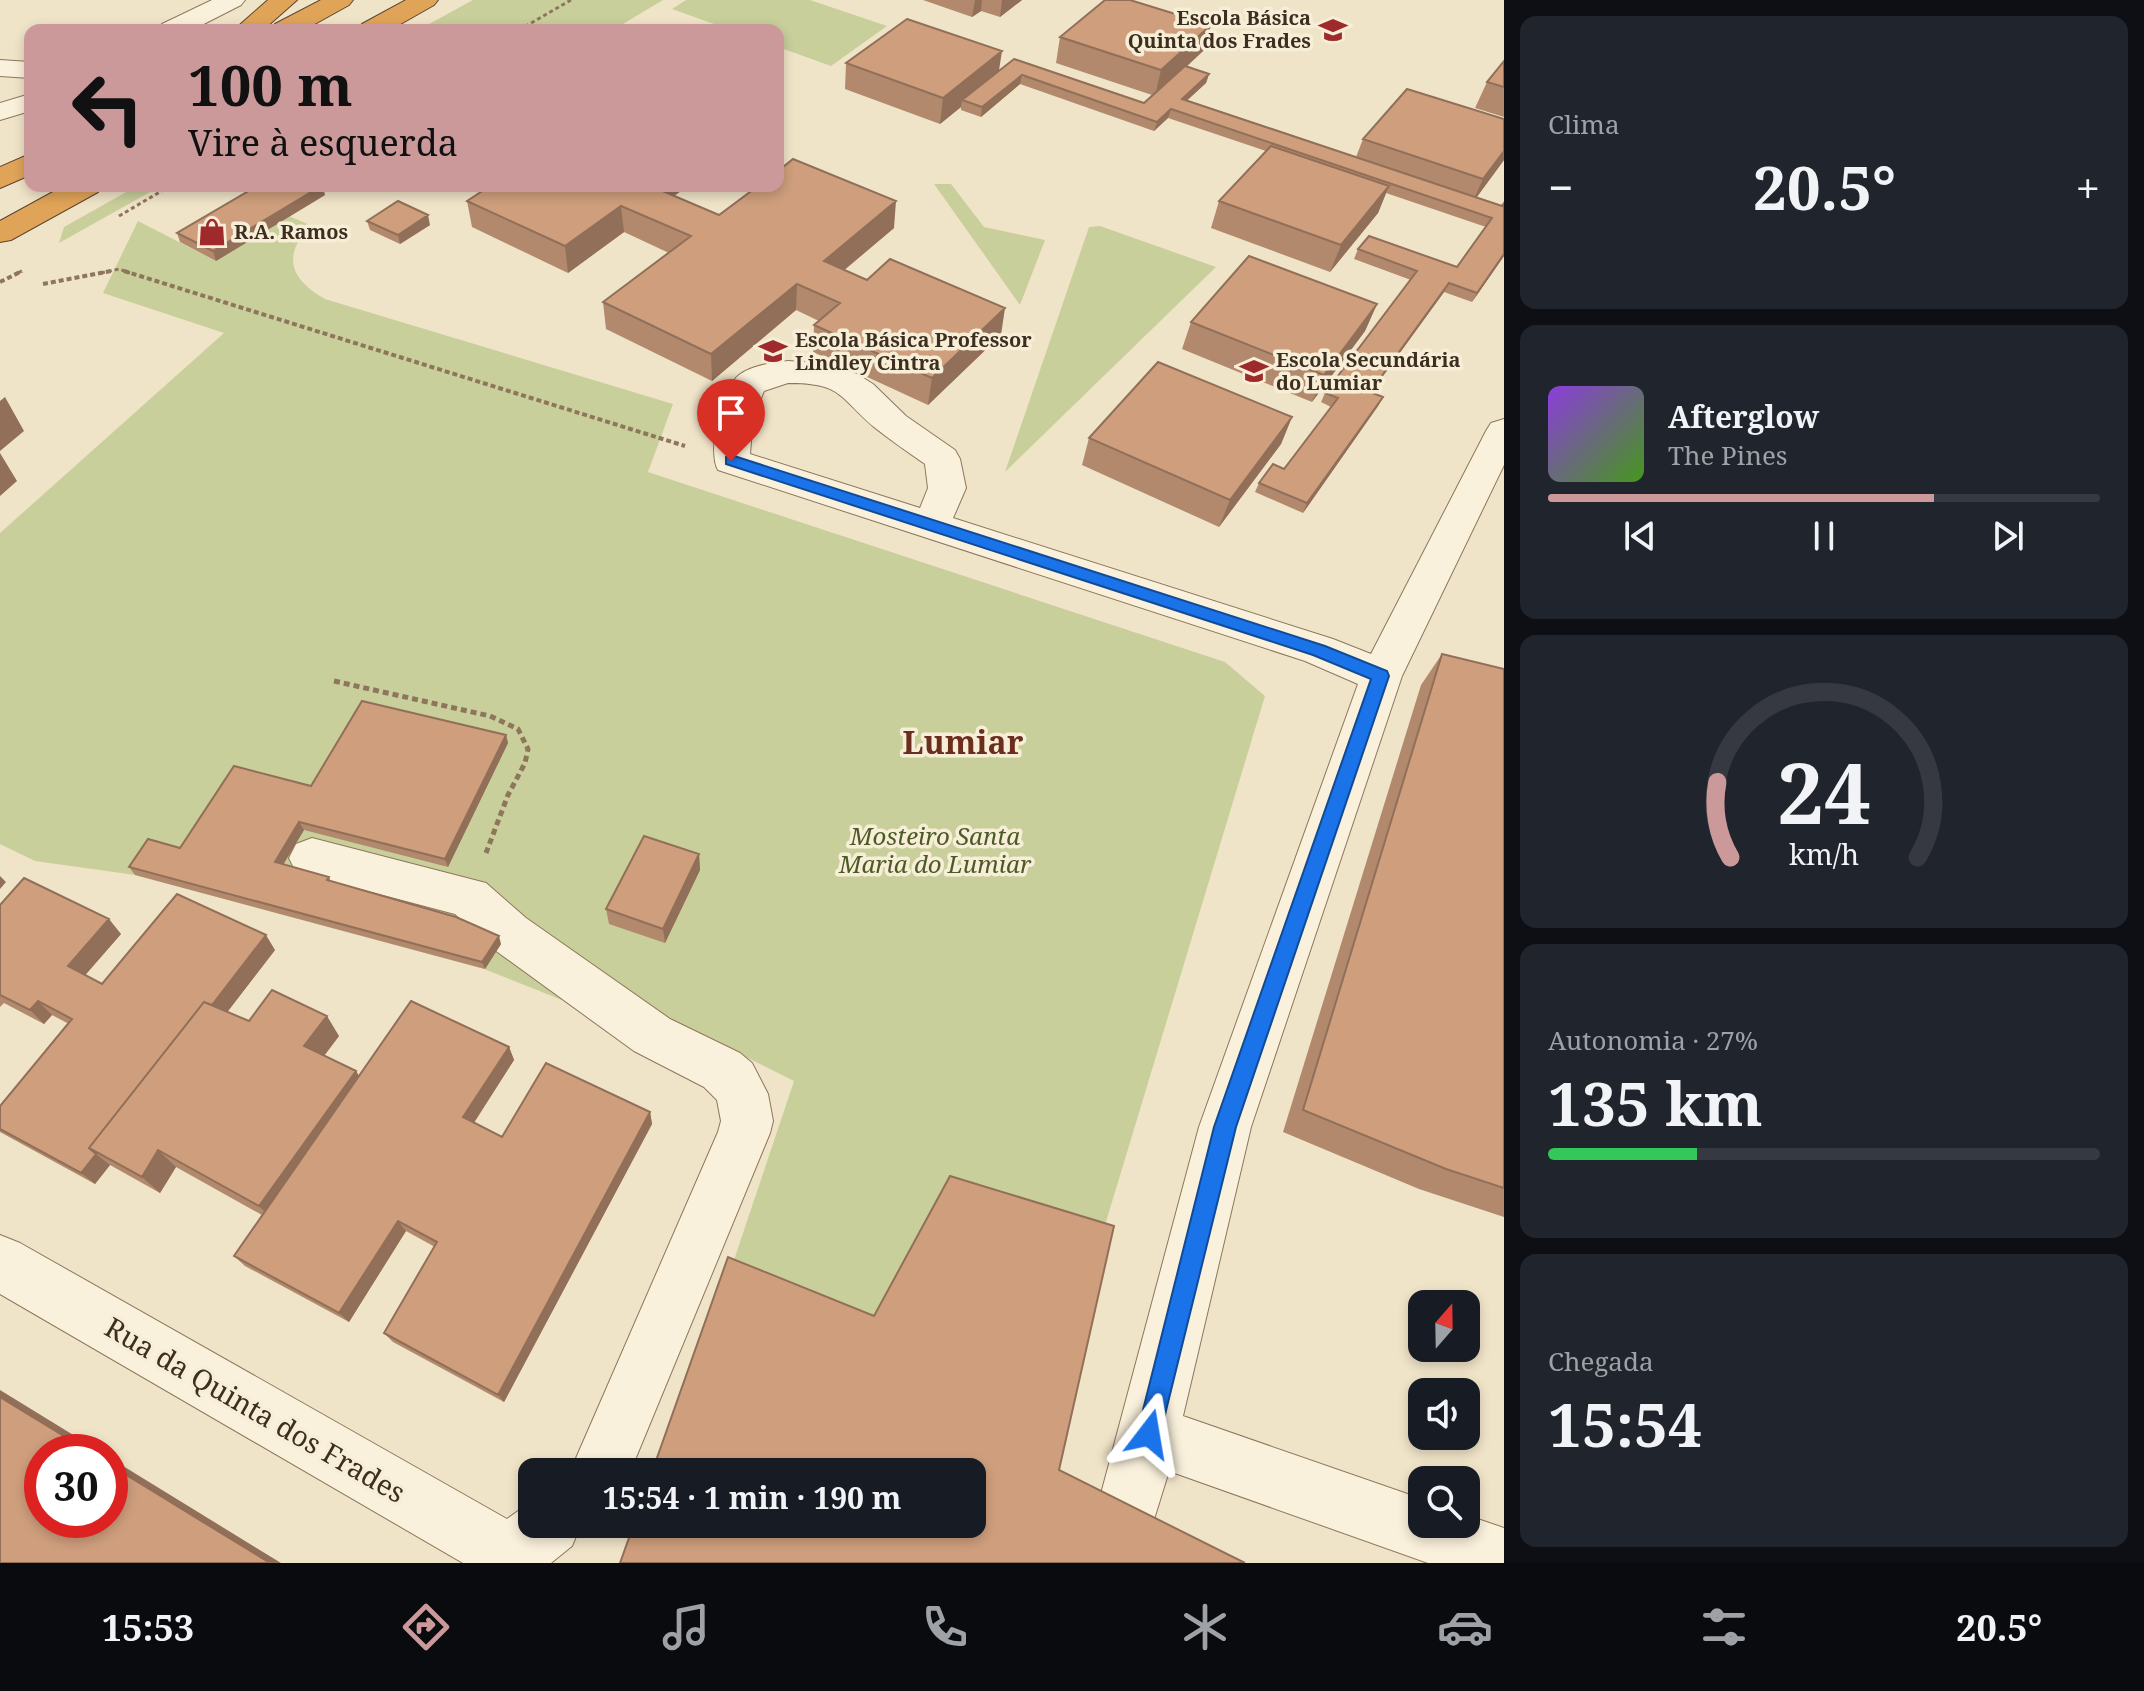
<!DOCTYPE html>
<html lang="pt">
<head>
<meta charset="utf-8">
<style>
	:root { --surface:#171b24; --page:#20242c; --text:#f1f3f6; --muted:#9ea1a6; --line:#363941; --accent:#cc999b }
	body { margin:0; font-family:"Noto Serif",serif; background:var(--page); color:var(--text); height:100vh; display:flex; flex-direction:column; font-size:30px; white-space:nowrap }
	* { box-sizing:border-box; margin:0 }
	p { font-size:26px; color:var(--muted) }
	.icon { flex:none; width:44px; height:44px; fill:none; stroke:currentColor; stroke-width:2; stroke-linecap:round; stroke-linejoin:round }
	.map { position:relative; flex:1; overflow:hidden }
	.drawer { display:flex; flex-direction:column; gap:16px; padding:16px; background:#0d0f14; width:640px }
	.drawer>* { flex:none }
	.hud { position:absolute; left:24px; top:24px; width:760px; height:168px; border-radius:16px; box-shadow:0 4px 12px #0003; background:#cc999b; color:#111; overflow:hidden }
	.needle { width:52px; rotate:20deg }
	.buttons { position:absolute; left:1408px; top:1290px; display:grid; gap:16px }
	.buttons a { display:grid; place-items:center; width:72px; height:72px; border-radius:16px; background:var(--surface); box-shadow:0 4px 12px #0003; font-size:40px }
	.speed { position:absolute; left:24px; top:1434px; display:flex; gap:16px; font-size:40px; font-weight:700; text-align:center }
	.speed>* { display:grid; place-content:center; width:104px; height:104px; border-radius:50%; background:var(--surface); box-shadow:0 4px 12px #0003; line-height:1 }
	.speed .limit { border:12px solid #d22; background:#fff; color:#111 }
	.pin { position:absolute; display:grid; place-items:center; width:68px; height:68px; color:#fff; margin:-82px -34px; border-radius:50% 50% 50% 0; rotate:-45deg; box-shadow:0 0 8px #0007 }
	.pin .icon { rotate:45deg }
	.me { position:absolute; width:88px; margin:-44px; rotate:14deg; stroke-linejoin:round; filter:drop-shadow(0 0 6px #0008) }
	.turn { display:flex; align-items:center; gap:28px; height:168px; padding:0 32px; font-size:36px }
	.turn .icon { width:104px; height:104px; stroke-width:2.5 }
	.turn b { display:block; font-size:56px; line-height:68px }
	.big { font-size:60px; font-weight:700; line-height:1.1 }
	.drawer .tile { flex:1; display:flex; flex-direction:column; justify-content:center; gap:12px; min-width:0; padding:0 28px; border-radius:16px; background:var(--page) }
	.drawer .dial { align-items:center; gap:0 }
	.dial svg { height:208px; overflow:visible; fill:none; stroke:var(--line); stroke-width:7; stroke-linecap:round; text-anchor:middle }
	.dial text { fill:var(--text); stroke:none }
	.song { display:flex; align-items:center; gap:24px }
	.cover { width:96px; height:96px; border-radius:12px; background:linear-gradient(135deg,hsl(270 70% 55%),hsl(100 70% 35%)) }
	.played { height:8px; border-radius:4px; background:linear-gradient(90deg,var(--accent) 70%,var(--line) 70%) }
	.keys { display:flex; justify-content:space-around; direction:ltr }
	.heat { display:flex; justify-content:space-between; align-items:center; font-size:44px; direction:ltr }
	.charge { height:12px; border-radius:6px; background:linear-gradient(90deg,#34c759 27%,var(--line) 0) }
	.trip { position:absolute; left:518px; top:1458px; width:468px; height:80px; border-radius:16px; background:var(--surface); box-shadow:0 4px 12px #0003; font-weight:700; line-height:80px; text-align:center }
	.tab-bar { display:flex; height:128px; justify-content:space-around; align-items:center; background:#090b0e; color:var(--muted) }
	.tab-bar .icon { width:56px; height:56px }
	.tab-bar .on { color:var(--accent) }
	.tab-bar b { font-size:36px; color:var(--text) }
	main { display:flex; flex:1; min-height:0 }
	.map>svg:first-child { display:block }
</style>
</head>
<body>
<main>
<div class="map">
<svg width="1504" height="1563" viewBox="0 0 1504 1563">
	<rect width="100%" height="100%" fill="#f0e4c8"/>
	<path fill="#c9cf9b" d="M473 0H663L613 30H418Z
		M686 0H810L887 26 831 66 778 47V30H731L672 9Z
		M934 184H951L984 227 1045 240 1020 305Z
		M137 186H161L59 243 64 227Z
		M289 216 310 225C282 257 290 279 325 299L673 404 648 472 1225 662 1265 696 1099 1245 869 1332 729 1275 794 1081 663 1016 597 1014 484 969 135 875 35 861 0 844V533L224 333 103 293 138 221 216 261Z
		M1100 226 1216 267 1005 472 1089 227Z"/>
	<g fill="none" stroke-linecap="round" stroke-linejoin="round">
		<defs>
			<path id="minor" d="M212 0H245L241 5 192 30H158L162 24Z
				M0 60 30 62V78L0 76Z
				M30 94V111L0 120V103Z
				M788 361 817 363 857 374 873 384 906 416 955 450 960 459 966 488 953 518 1333 639 1371 654 1486 431 1491 423 1504 419V465L1402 676 1251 1127 1183 1416 1422 1499V1524H1466V1515L1504 1528V1563H1428L1169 1471 1147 1542 1125 1551 1103 1542 1094 1520 1199 1127 1358 684 1305 661 718 470C707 451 721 389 739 375 752 365 772 363 788 361ZM788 383C842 383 838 396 874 427 890 440 908 452 925 464L928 488 920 508 750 454 753 417 764 391Z
				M312 838 486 883 526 918 670 1019 740 1053 752 1063 768 1094 773 1121 770 1133 630 1472H570L718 1132 721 1121 717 1100 704 1087 634 1051 492 948 455 914 296 872 289 858 296 844Z
				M0 1235 20 1243 507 1519 532 1501V1524H581L572 1546 551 1563H463L0 1294Z"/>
			<path id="highway" d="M268 0H297L263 30H234Z
				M321 0H353L349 5 304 30H271L275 24Z
				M406 0H438L434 5 390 30H358L362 24Z
				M30 154V175L0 188V167Z
				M64 186H102L98 192 11 240 0 242V221Z"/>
		</defs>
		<use href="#minor" stroke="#8d765c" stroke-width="2"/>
		<use href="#highway" stroke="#5b4430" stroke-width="2"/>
		<path stroke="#8d765c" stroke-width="3" stroke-dasharray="4 3" stroke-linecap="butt" d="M519 30 571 0
			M119 216 170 186
			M18 273 23 270
			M101 273 119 269 130 273"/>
		<path stroke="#8d765c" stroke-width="4" stroke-dasharray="5 3" stroke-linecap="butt" d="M124 271 685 446
			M0 282 22 271
			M43 284 111 271"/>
		<path stroke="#8d765c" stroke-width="5" stroke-dasharray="6 4" stroke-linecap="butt" d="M334 681 490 716 518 729 528 749 525 763 508 795 486 853"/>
		<use href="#minor" fill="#faf1dc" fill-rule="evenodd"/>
		<use href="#highway" fill="#e0a458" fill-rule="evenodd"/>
	</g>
	<path fill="#b2896c" d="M923 0H1022L1000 17 981 11 972 17Z
		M1211 25 1203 51 1187 66 1209 74 1206 83 1187 100 1356 157 1363 139 1504 119V160L1476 198 1502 206 1504 256 1472 302 1444 292 1371 392 1383 397 1378 406 1303 513 1255 492 1259 483 1284 469 1331 407 1321 402 1325 393 1411 280 1354 259 1358 249 1457 267 1486 227 1386 193 1378 213 1330 272 1211 228 1219 201 1266 151 1168 118 1154 131 1020 84 981 117 961 110V107L940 124 845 89 846 63 999 71 1144 103 1152 95 1056 63 1060 37Z
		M1504 61V117L1475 108 1487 82Z
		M490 186H688L674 196 719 215 894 228 844 270 1001 335 928 405 813 352 814 325 819 321 796 310 712 381 606 329 603 302 669 253 624 232 568 273 472 227 467 201Z
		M325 195 216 261 180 242 177 233Z
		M367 221 430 225 400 244 370 230Z
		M1377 304 1365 331 1312 402 1182 349 1191 322Z
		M1292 417 1281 444 1219 527 1082 465 1089 438Z
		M1442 654 1504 669V1217L1419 1189 1283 1132 1421 685Z
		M506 735 508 743 448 867 304 830 283 864 329 877 331 882 501 944 485 969 135 875 129 867 180 848 311 786Z
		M699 854 700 870 665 943 609 924 606 909Z
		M0 905 121 934 85 975 102 984 275 950 227 1012 249 1021 339 1036 324 1056 356 1071 359 1076 509 1047 514 1060 474 1123 502 1137 650 1112 652 1124 504 1402 393 1342 384 1333 435 1247 406 1231 349 1322 245 1266 234 1256 262 1215 176 1167 160 1193 110 1165 95 1184 0 1132V1106L69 1024 52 1015 44 1024 4 1003 0 1007Z"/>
	<path fill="#916f58" d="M975 0H982L981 11 972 17Z
		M1002 0H1022L1000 17Z
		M1211 25 1203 51 1155 96 1161 70Z
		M1002 51 998 77 962 100 961 107 940 124 943 98Z
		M1209 74 1206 83 1179 108 1182 99Z
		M1022 75 1020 84 981 117 982 107Z
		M1171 109 1168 118 1154 131 1157 122Z
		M1504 151V160L1471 205 1483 179Z
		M321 186H323L325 195 216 261 213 251Z
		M650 186H688L651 212Z
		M1389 186 1378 213 1330 272 1341 245Z
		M896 201 894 228 823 288 824 261Z
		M621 206 624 232 568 273 565 246Z
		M428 215 430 225 400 244 398 235Z
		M1504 254V256L1472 302 1477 293Z
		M1449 283 1444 292 1365 401 1370 392Z
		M797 284 796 310 712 381 711 354Z
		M1377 304 1365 331 1312 402 1324 375Z
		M1005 308 1001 335 928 405 932 378Z
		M5 397 24 431 0 451V401Z
		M1383 397 1378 406 1303 513 1307 503Z
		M1292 417 1281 444 1219 527 1230 500Z
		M0 453 17 481 0 496Z
		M506 735 508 743 448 867 445 859Z
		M299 822 304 830 280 870 275 862Z
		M699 854 700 870 665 943 663 929Z
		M0 876 6 882 0 889Z
		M109 919 121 934 81 980 68 966Z
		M266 935 275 950 113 1161 97 1152Z
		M499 936 501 944 485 969 482 962Z
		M38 1001 52 1015 44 1024 30 1010Z
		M327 1016 339 1036 317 1065 304 1046Z
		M509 1047 514 1060 469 1130 463 1117Z
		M356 1071 367 1090 274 1221 259 1206Z
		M650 1112 652 1124 504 1402 498 1395Z
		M158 1150 176 1167 160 1193 142 1177Z
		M96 1154 110 1165 95 1184 81 1173Z
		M398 1221 406 1231 349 1322 339 1313Z
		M0 1390 101 1452H90L0 1397Z
		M110 1458 281 1563H270L110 1465Z"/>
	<path fill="#cf9f7d" stroke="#916f58" stroke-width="2" d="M1105 0H1130L1211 25 1161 70 1060 37Z
		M907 19 1002 51 943 98 846 63Z
		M1014 59 1144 103 1185 66 1209 74 1182 99 1502 206 1504 203V254L1477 293 1449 283 1370 392 1383 397 1307 503 1259 483 1273 464 1284 469 1338 398 1325 393 1417 271 1358 249 1369 236 1457 267 1492 218 1171 109 1157 122 1022 75 982 107 962 100Z
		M1504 61V87L1487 82Z
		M1407 89 1504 119V151L1483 179 1363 139Z
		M1271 146 1389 186 1341 245 1219 201Z
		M793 159 896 201 824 261 867 280 890 259 1005 308 932 378 814 325 840 303 797 284 711 354 603 302 691 236 621 206 565 246 467 201 490 186H651L719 215 758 186H778V171Z
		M257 186H321L213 251 177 233Z
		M398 201 428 215 398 235 367 221Z
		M1249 256 1377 304 1324 375 1191 322Z
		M1158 362 1292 417 1230 500 1089 438Z
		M1442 654 1504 669V1188L1446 1169 1303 1110Z
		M362 701 506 735 445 859 299 822 275 862 329 877 327 880 456 917 499 936 482 962 129 867 148 839 180 848 234 766 311 786Z
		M644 836 699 854 663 929 606 909Z
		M24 878 109 919 68 966 102 984 177 894 266 935 212 1005 204 1002 89 1148 96 1154 81 1173 0 1129V1106L72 1019 38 1001 30 1010 0 995V905Z
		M272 990 327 1016 304 1046 356 1071 259 1206 158 1150 142 1177 89 1148 204 1002 249 1021Z
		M411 1001 509 1047 463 1117 502 1137 546 1063 650 1112 498 1395 384 1333 437 1242 398 1221 339 1313 234 1256Z
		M950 1176 1114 1226 1059 1470 1245 1563H620L634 1524H972V1472H652L728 1257 874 1316Z
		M0 1397 90 1452H42V1520H110V1465L270 1563H0Z"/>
	<path fill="#1a73e8" stroke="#114b97" stroke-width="2" d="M731 455 1325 646 1387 671 1389 676 1236 1127 1158 1443 1149 1446 1141 1443 1137 1434 1214 1127 1371 679 1313 655 726 464V457Z"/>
	<defs>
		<symbol id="school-bare" viewBox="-9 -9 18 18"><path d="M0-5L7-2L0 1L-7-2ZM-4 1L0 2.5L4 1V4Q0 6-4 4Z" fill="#9e2a2b" stroke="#f7eed8" stroke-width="2.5" paint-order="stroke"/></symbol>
		<symbol id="shop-bare" viewBox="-9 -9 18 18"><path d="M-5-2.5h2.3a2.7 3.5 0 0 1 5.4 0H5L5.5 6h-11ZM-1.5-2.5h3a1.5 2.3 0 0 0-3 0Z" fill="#9e2a2b" stroke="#f7eed8" stroke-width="2.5" paint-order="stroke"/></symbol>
	</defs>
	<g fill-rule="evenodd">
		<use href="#school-bare" x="1313" y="10" width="40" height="40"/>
		<use href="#shop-bare" x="192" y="212" width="40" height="40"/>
		<use href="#school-bare" x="753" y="331" width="40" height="40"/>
		<use href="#school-bare" x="1234" y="351" width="40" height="40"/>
	</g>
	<g text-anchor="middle" stroke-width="7" stroke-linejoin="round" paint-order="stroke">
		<g font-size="20" font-weight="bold" fill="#3d2e20" stroke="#f7eed8" text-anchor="start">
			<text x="1311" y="25" text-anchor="end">Escola Básica<tspan x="1311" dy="23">Quinta dos Frades</tspan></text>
			<text x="234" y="239">R.A. Ramos</text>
			<text x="795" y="347">Escola Básica Professor<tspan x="795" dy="23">Lindley Cintra</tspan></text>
			<text x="1276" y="367">Escola Secundária<tspan x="1276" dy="23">do Lumiar</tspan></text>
		</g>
		<g font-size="24" font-style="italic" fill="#4d5a26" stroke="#f7eed8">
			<text x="935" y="845">Mosteiro Santa<tspan x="935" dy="28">Maria do Lumiar</tspan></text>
		</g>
		<g font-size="28" fill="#3d2e20" stroke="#f7eed8">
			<text transform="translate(255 1410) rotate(30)" y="10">Rua da Quinta dos Frades</text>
		</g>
		<g font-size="32" font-weight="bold" fill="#6b2e1e" stroke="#f7eed8">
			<text x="963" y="754">Lumiar</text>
		</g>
	</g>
</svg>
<div class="buttons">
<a><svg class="needle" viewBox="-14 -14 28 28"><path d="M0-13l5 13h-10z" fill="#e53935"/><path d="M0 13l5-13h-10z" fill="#9ea1a6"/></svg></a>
<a><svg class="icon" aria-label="sound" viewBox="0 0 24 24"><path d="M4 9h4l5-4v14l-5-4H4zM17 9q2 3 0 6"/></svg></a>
<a><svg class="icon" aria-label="search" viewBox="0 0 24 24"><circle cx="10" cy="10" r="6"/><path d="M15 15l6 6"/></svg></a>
</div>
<div class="speed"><div class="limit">30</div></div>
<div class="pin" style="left:731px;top:461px;background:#d93025"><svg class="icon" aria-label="arrive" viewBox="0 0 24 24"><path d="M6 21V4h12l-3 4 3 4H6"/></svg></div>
<svg class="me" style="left:1149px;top:1434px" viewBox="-20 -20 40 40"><path d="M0-17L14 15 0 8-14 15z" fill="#1a73e8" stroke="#fff" stroke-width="4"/></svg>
<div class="trip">15:54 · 1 min · 190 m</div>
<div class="hud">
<div class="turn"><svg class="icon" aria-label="left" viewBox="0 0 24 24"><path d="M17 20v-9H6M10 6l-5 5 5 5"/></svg><div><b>100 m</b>Vire à esquerda</div></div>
</div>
</div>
<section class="drawer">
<div class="tile"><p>Clima</p>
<div class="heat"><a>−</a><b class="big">20.5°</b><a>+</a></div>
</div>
<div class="tile">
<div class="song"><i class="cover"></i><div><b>Afterglow</b><p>The Pines</p></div></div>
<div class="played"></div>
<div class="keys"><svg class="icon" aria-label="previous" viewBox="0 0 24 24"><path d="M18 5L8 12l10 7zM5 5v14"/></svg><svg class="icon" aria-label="pause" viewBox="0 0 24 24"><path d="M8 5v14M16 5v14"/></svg><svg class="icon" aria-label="next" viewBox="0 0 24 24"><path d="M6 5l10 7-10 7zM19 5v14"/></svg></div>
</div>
<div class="tile dial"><svg viewBox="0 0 100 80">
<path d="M14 69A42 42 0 1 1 86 69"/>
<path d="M14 69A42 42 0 0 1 9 40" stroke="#cc999b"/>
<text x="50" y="56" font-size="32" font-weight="700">24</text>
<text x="50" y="72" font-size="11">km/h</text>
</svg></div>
<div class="tile"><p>Autonomia · 27%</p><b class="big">135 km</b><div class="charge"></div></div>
<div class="tile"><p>Chegada</p><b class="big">15:54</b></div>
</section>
</main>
<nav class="tab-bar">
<b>15:53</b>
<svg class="icon on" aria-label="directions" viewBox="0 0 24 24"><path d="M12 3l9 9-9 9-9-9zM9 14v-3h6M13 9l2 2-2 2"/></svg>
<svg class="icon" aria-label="music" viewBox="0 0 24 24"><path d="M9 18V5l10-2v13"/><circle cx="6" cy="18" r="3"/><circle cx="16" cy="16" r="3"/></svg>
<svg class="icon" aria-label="phone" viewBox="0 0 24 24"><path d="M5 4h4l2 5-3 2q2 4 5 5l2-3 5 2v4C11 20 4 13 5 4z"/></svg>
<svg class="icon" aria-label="climate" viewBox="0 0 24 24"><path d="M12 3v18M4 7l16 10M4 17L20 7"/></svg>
<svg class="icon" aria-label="car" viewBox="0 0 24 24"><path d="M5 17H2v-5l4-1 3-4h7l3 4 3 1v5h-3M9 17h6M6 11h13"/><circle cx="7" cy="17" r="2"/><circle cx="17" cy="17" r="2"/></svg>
<svg class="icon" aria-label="filters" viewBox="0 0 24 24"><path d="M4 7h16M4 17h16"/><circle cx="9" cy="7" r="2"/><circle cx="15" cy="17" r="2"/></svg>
<b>20.5°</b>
</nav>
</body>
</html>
